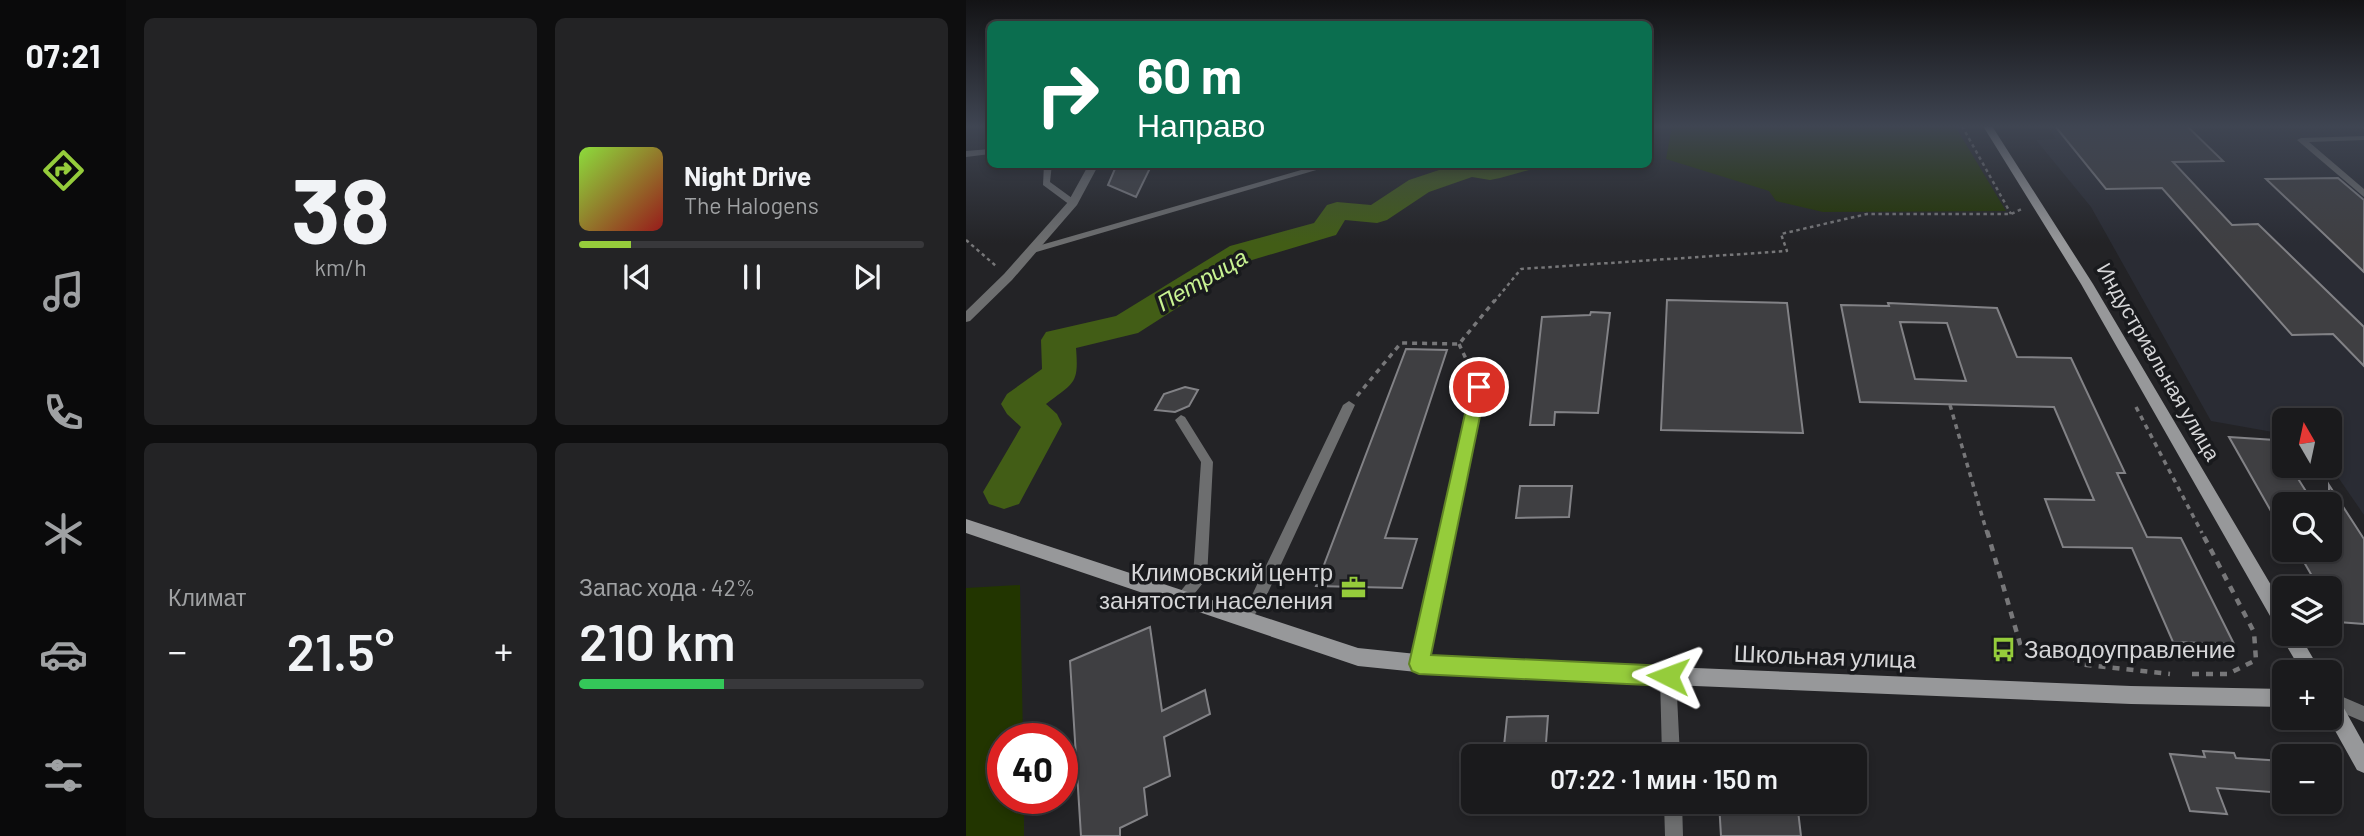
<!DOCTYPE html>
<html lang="ru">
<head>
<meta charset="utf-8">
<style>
	:root { --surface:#1a1a1c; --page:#232325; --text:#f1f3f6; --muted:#9fa1a3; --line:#38383b; --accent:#95cc3b }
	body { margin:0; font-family:Barlow,sans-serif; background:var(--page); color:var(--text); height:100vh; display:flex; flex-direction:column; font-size:26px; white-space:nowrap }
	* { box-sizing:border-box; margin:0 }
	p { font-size:23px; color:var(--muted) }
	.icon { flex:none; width:38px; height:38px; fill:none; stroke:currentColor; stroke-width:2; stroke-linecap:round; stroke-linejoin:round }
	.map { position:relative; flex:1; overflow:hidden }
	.side { display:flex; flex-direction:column; gap:18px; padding:18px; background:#0e0e0f; width:840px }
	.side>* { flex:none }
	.hud { position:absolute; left:21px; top:21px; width:665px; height:147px; border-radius:10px; box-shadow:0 4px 10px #0003,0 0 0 2px var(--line); background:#0b6e4f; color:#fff; overflow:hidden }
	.needle { width:46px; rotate:351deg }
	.fabs { position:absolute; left:1306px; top:408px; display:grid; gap:14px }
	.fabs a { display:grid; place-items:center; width:70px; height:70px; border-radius:10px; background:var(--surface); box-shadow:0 4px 10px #0003,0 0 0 2px var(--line); font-size:35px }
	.speed { position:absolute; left:21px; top:723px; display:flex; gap:14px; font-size:35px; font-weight:700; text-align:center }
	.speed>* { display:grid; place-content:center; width:91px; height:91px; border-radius:50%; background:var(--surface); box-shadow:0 4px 10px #0003,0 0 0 2px var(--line); line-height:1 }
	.speed .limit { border:10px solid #d22; background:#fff; color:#111 }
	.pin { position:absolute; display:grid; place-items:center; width:60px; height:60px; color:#fff; margin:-30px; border:4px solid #fff; border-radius:50%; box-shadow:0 2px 7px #0007 }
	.me { position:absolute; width:77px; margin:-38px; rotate:273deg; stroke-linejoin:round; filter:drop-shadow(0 0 5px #0008) }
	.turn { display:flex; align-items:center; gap:24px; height:147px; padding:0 35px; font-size:32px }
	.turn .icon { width:91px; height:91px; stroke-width:2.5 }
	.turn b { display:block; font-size:49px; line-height:60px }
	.big { font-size:52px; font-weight:600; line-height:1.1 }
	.side .card { flex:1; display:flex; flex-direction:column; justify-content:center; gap:10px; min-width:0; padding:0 24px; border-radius:10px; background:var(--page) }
	.side .dial { align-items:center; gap:0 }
	.dial b { font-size:91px; line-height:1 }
	.song { display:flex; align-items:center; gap:21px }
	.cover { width:84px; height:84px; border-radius:10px; background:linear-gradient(135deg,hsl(90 70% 55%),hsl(0 70% 35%)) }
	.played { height:7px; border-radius:4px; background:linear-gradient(90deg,var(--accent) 15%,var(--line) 15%) }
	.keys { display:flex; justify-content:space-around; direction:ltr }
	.heat { display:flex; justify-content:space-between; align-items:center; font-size:38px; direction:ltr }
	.charge { height:10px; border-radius:5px; background:linear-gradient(90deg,#34c759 42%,var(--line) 0) }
	.side .tiles { flex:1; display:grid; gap:18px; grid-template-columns:repeat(2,1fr) }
	.trip { position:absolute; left:495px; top:744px; width:406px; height:70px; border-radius:10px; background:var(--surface); box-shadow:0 4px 10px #0003,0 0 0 2px var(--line); font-weight:600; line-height:70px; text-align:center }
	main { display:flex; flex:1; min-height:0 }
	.dock { display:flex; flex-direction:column; width:126px; justify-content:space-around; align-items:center; background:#0a0a0b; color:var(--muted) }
	.dock .icon { width:49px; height:49px }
	.dock .active { color:var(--accent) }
	.dock b { font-size:32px; color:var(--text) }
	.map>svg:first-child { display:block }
</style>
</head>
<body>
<main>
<nav class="dock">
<b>07:21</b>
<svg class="icon active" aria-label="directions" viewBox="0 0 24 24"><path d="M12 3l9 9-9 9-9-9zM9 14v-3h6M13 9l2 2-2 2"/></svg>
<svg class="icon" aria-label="music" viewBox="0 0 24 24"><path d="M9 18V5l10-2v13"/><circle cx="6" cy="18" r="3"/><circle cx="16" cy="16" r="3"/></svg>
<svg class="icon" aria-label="phone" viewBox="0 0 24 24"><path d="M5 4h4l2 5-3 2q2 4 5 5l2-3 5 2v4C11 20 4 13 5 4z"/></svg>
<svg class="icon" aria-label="climate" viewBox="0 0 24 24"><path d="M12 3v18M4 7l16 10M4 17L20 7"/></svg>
<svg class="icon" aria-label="car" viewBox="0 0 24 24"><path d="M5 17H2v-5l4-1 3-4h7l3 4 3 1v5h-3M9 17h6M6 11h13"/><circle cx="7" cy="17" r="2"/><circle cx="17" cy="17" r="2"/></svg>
<svg class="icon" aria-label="filters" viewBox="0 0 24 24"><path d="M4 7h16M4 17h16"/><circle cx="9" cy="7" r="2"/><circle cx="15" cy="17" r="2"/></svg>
</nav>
<section class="side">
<div class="tiles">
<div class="card dial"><b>38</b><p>km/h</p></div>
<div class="card">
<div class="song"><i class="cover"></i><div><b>Night Drive</b><p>The Halogens</p></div></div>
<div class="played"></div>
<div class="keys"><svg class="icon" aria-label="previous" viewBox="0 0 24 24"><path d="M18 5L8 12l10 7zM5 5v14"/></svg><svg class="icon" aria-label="pause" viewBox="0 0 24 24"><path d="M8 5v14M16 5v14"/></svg><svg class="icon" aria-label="next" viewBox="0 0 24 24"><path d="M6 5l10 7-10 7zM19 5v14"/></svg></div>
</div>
<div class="card"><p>Климат</p>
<div class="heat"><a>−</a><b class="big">21.5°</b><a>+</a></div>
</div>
<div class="card"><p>Запас хода · 42%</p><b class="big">210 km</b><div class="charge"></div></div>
</div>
</section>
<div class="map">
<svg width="1398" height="836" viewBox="0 0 1398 836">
	<rect width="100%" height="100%" fill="#232326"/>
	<path fill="#2a2c34" d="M1081 126H1398V515L1363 464V420H1318V434L1245 421 1125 207 1070 140 1090 139Z"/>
	<path fill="#223500" d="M706 126H989L1040 211 857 212 810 201 803 191 700 159Z
		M54 585 57 738H37V798H58V836H0V588Z"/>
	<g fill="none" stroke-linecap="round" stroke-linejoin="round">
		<path fill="#425d16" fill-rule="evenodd" d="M491 164H566L563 170 534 178 524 180 506 177 463 192 421 220 411 223 379 220 370 235 286 260 172 333 110 348C113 385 108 382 80 404L91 414 96 424 53 504 38 509 23 504 17 492 55 427 41 414 35 404 41 394 76 369 75 340 80 332 150 316 264 246 348 223 361 205 371 202 405 205 443 180Z"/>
	</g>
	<path fill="#3f3f42" stroke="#828286" stroke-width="2" fill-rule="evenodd" d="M1089 126H1221L1257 161 1207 162 1266 225 1292 224 1398 327V366L1367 334 1326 335 1196 188 1140 189Z
		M151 164H186L170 197 142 185Z
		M1372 178 1398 200V272L1300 179Z
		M701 300 821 303 837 433 695 430Z
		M922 303 1031 308 1051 357 1105 358 1159 473H1151L1181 537 1215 538 1268 644 1207 642 1166 548 1097 547 1079 499 1128 500 1088 407 894 402 875 305 923 306ZM934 322 981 323 1000 381 949 379Z
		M625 312 644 313 632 413 589 412 588 425H564L576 317 624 315Z
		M440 349 481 350 419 538 451 539 436 588 350 586Z
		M219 387 232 390 223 406 209 412 189 410 198 394Z
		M1263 437 1309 440 1318 454V466H1324L1348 504H1318V534Z
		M1363 485 1398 539V624L1372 622 1363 606V588H1353L1331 550H1363Z
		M554 486H606L603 517 550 518Z
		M184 627 196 711 239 690 244 714 198 737 204 776 178 788 181 815 154 828V836H115L104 661Z
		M582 716 579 756H537L541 717Z
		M1237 751 1268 753 1270 758 1318 761V793L1251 788 1261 814 1224 811 1204 754 1239 757Z
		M753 802H831L835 836H755Z"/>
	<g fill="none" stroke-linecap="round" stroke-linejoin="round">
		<path stroke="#777779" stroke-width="2.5" stroke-dasharray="3.5 3.5" stroke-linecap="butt" d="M996 126 1045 214
			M0 240 30 266
			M528 302 555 269 821 251 815 234 901 214H1045L1058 208"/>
		<path stroke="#777779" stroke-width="3.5" stroke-dasharray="5 5" stroke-linecap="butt" d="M493 344 507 374
			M391 396 435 343 493 344 529 300
			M984 405 1021 533
			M1170 407 1236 533"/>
		<path stroke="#777779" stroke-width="4.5" stroke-dasharray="7 7" stroke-linecap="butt" d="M1021 531 1055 647H1104L1111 664 1204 674
			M1226 674H1262L1290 660 1288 632 1235 531"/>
		<path fill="#6d6e6f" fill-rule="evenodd" d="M1393 126H1398V129Z
			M1398 136V140L1343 142 1398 189V197L1331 140 1335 138Z
			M24 149V154L0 157V151Z
			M78 164H86L84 182 110 201V205H104L77 185Z
			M356 164H371L67 253H61L59 251 61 249Z
			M513 383 519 387 461 664 459 669 453 672 447 669 445 664 507 387Z
			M383 401 389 405 297 603 282 624 277 626 272 624 269 619 287 593 377 405Z
			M215 415 219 417 247 462 241 578 221 603 216 605 211 603 209 598 227 576 235 462 209 420Z
			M702 668 708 671 710 676 714 756H696L694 676 696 671Z
			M1363 691 1398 706V722L1363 707Z
			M698 802H716L717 836H699Z"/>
		<path fill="#6d6e6f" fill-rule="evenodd" d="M123 164H133L111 205 46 280 4 321 0 322V311L38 274 102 202Z"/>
		<path fill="#97989a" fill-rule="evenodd" d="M1017 126H1026L1127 284 1318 607V634H1333L1355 672H1336L1317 640 1315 631 1312 630 1115 284Z
			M0 519 392 648 480 657 608 663 1165 686 1318 689V707L1165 704 608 681 480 675 392 666 0 533Z
			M1363 692 1370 694 1398 744V773L1391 770 1362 718Z"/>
	</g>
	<linearGradient id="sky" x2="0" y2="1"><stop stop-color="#131315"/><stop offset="0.52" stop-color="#3f4552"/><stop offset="1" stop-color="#3f4552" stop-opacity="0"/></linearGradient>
	<rect width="1398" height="243" fill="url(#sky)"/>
	<path fill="#95cc3b" stroke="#618526" stroke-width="2" d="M513 381 520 387 465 655 702 666 709 669 713 676 709 683 702 686 453 674 446 671 443 664 505 387Z"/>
	<defs>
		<symbol id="office-bare" viewBox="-9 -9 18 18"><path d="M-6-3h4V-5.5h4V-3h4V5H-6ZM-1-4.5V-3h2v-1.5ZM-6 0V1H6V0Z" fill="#95cc3b" stroke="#191a1d" stroke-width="2.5" paint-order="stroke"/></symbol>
		<symbol id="bus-bare" viewBox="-9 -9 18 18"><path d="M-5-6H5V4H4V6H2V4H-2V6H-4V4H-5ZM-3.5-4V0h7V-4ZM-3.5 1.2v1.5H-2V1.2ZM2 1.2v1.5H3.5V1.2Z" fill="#95cc3b" stroke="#191a1d" stroke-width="2.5" paint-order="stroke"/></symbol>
	</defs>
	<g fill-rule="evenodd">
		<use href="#office-bare" x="370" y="570" width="35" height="35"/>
		<use href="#bus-bare" x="1020" y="632" width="35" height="35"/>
	</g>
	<g text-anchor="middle" stroke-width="7" stroke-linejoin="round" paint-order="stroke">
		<g font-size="21" fill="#d6d6d8" stroke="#191a1d">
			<text transform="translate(1192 362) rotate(60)" y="7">Индустриальная улица</text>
		</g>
		<g font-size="23" font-style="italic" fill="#c8f392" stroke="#191a1d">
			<text transform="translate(236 280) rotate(-30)" y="8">Петрица</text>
		</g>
		<g font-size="24" fill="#d6d6d8" stroke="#191a1d" text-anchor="end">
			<text x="367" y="581">Климовский центр<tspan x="367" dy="28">занятости населения</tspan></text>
			<text x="1058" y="658" text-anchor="start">Заводоуправление</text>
		</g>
		<g font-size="24" fill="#d6d6d8" stroke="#191a1d">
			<text transform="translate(859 657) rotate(2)" y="8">Школьная улица</text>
		</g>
	</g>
</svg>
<div class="fabs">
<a><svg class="needle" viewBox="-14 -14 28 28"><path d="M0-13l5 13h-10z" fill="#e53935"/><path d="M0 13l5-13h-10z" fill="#9fa1a3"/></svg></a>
<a><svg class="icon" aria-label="search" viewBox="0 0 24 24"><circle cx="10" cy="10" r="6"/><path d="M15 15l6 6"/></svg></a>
<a><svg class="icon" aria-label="layers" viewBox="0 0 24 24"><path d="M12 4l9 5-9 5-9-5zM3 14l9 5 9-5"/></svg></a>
<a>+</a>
<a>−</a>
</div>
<div class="speed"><div class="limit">40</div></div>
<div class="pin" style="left:513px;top:387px;background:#d93025"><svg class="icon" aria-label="arrive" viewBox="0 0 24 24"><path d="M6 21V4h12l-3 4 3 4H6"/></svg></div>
<svg class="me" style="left:702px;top:676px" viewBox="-20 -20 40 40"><path d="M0-17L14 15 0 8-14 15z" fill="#95cc3b" stroke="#fff" stroke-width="4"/></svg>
<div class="trip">07:22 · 1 мин · 150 m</div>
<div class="hud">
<div class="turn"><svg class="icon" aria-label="right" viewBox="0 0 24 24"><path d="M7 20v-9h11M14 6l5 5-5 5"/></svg><div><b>60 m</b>Направо</div></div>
</div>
</div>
</main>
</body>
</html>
